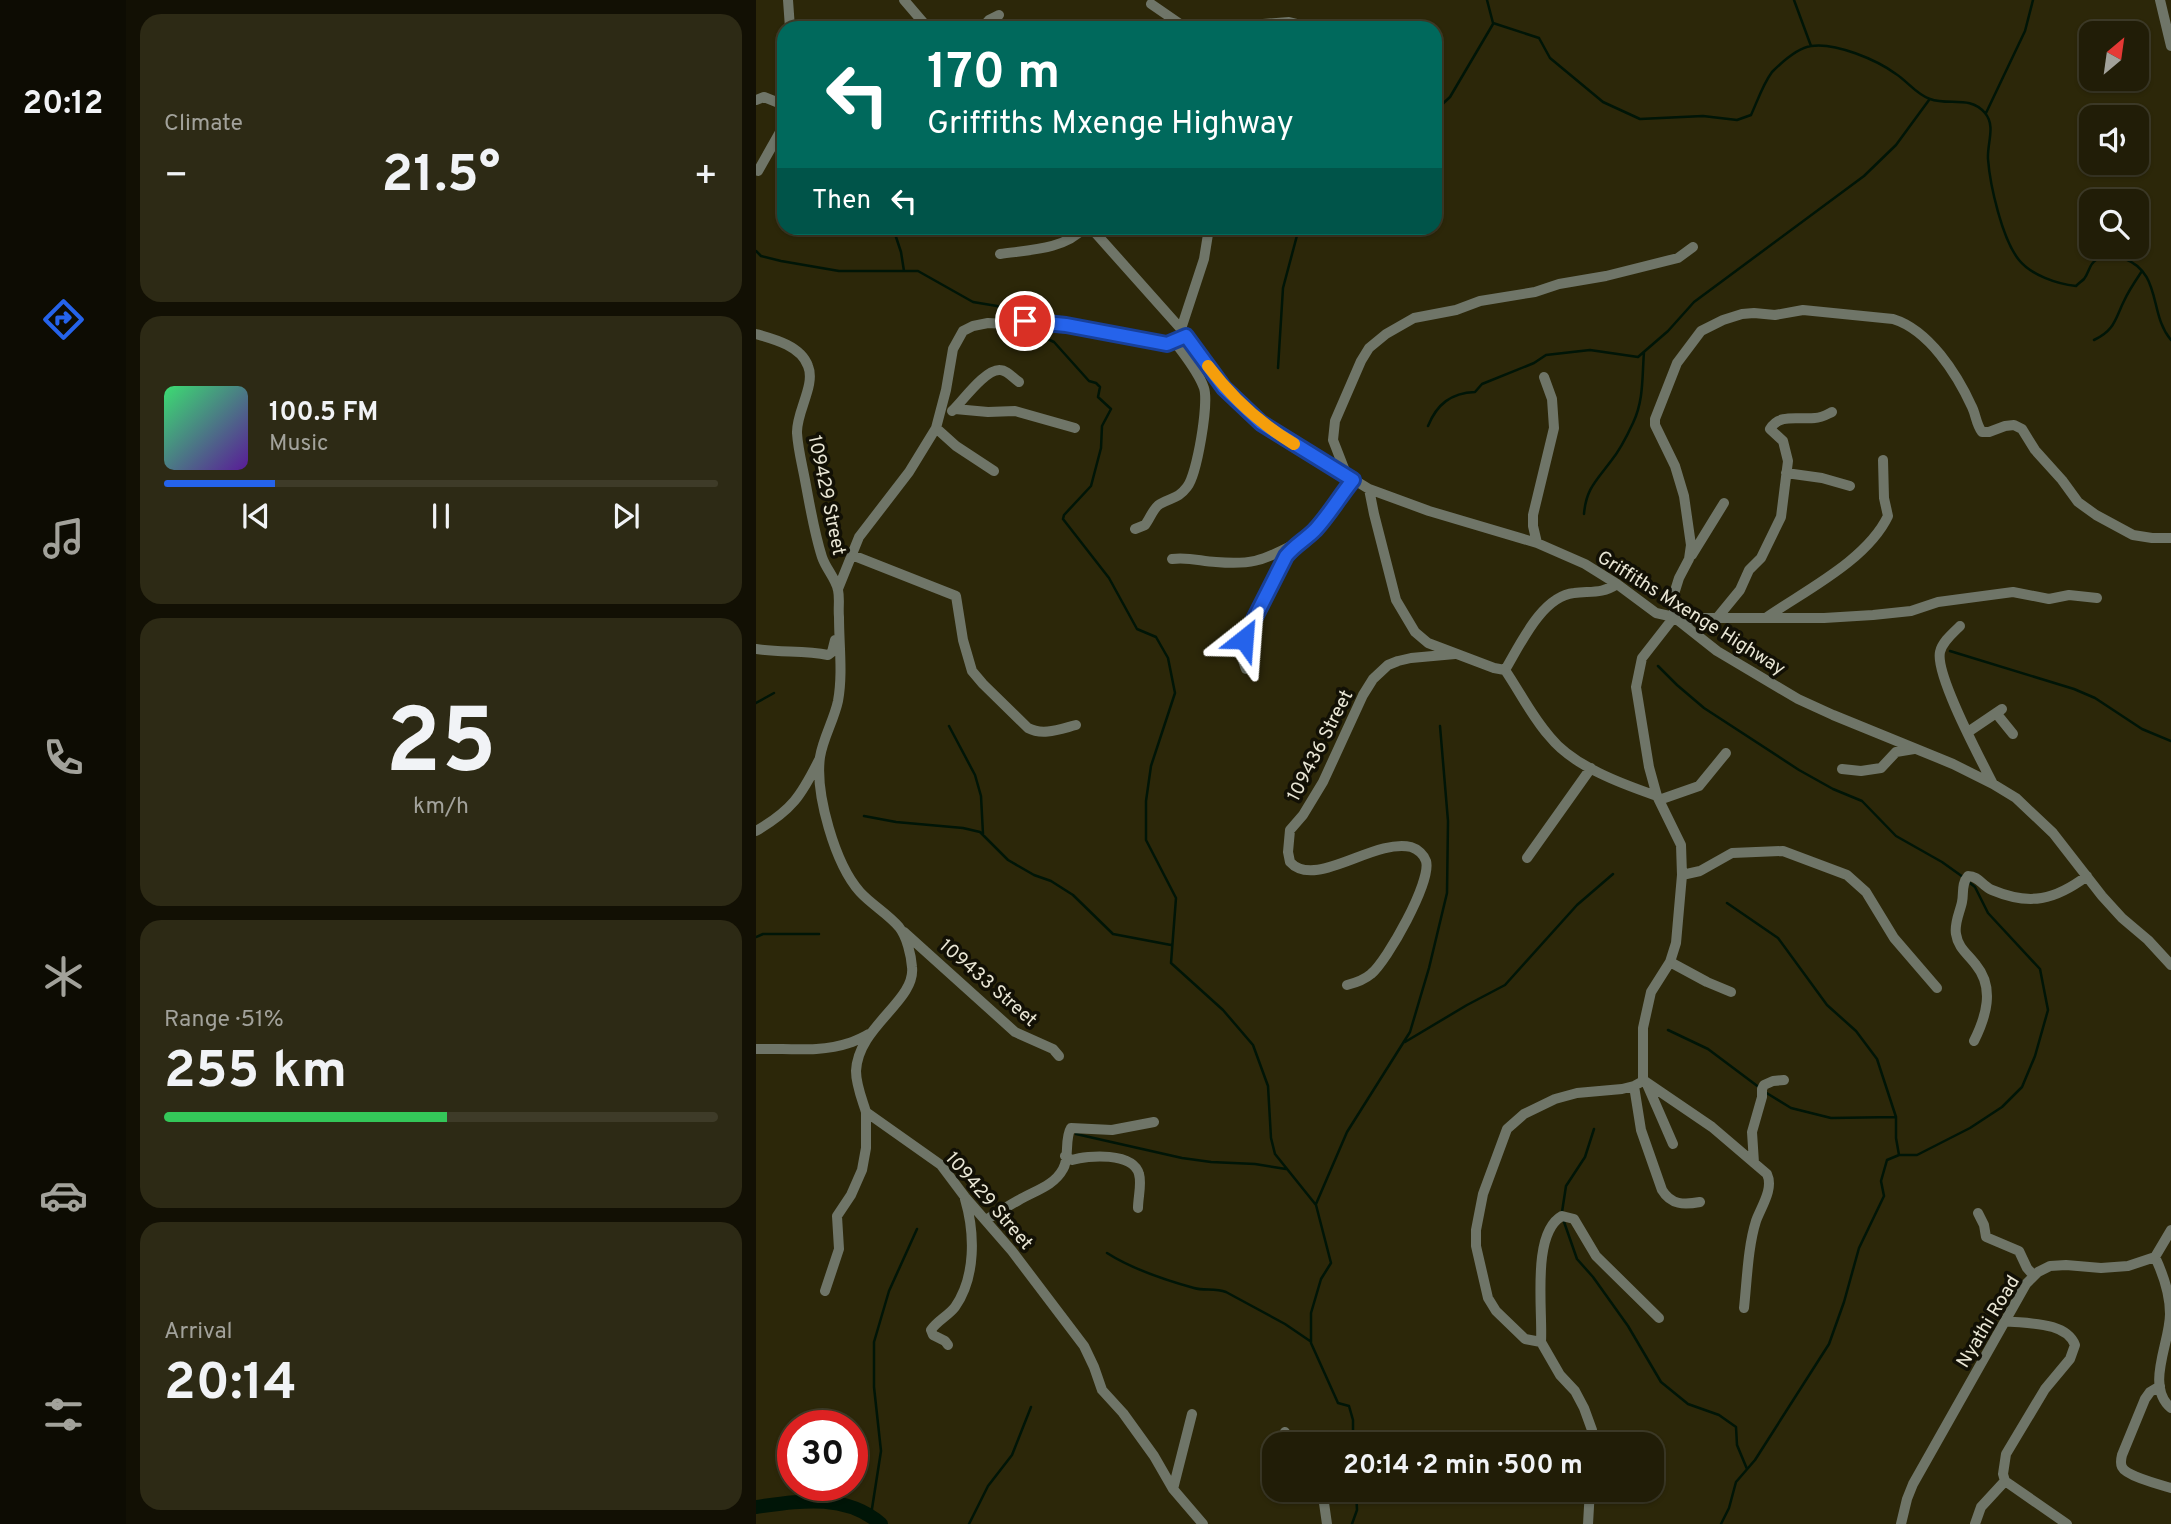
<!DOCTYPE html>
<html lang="en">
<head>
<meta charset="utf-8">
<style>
	:root { --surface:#211d07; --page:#2d2a15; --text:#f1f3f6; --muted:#a2a29b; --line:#3e3b28; --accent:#2563eb }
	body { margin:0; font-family:Overpass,sans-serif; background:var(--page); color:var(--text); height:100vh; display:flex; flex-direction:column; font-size:26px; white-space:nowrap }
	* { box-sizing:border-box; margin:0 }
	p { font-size:23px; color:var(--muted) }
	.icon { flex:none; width:38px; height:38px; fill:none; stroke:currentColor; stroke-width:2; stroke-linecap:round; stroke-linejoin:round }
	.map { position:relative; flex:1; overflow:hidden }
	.side { display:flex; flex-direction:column; gap:14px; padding:14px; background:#121004; width:630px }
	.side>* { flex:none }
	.hud { position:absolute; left:21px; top:21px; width:665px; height:214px; border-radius:21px; box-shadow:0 2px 5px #0004,0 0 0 2px var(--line); background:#00695c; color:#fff; overflow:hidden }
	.needle { width:46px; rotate:29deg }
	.fabs { position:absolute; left:1323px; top:21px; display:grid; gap:14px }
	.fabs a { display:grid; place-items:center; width:70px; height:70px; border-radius:14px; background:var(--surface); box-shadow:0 2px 5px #0004,0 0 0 2px var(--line); font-size:35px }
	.speed { position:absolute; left:21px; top:1410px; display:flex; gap:14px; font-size:35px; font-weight:700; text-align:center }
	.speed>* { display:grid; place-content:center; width:91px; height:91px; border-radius:50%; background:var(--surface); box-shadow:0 2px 5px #0004,0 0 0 2px var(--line); line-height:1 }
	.speed .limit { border:10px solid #d22; background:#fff; color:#111 }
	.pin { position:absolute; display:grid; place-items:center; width:60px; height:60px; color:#fff; margin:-30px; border:4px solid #fff; border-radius:50%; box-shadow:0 2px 7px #0007 }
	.me { position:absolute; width:77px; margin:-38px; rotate:28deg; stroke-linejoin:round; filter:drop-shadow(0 0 5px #0008) }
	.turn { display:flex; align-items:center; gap:24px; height:147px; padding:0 35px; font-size:32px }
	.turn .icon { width:91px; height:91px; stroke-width:2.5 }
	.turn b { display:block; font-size:49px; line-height:60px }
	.then { display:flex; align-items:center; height:66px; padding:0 35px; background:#0003; gap:14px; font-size:26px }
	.big { font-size:52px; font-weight:700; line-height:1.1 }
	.side .card { flex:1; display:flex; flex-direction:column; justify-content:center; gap:10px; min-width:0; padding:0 24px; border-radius:21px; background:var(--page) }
	.side .dial { align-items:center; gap:0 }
	.dial b { font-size:91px; line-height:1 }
	.song { display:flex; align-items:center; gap:21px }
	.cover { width:84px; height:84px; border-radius:10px; background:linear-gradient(135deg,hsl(140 70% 55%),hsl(270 70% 35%)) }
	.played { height:7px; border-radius:4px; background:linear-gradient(90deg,var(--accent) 20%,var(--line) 20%) }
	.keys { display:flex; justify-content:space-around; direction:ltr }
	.heat { display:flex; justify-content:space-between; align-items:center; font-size:38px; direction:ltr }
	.charge { height:10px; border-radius:5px; background:linear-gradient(90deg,#34c759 51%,var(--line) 0) }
	.trip { position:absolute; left:506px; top:1432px; width:402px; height:70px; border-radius:21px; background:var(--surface); box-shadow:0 2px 5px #0004,0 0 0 2px var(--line); font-weight:700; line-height:70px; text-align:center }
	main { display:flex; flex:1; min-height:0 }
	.menu { display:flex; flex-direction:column; width:126px; justify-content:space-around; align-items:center; background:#0d0c03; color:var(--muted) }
	.menu .icon { width:49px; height:49px }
	.menu .on { color:var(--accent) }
	.menu b { font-size:32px; color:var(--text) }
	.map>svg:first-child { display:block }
</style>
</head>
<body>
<main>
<nav class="menu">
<b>20:12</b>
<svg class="icon on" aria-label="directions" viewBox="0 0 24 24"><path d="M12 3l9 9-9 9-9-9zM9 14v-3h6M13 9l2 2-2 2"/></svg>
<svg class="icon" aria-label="music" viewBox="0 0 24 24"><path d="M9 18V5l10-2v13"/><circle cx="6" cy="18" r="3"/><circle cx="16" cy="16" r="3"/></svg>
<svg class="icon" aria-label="phone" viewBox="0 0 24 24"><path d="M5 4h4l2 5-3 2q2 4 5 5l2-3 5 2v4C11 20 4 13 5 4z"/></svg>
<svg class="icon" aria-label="climate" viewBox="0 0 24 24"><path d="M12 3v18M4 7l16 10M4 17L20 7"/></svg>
<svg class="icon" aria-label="car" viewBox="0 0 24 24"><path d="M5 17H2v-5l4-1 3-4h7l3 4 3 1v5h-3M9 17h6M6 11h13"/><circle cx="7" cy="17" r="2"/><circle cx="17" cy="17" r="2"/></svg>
<svg class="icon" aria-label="filters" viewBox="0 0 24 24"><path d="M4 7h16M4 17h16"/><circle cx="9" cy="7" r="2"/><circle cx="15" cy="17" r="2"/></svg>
</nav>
<section class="side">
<div class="card"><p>Climate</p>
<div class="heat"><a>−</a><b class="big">21.5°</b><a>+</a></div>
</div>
<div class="card">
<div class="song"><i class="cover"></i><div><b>100.5 FM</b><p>Music</p></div></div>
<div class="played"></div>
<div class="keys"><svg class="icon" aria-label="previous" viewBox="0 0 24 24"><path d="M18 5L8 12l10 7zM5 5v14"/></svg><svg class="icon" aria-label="pause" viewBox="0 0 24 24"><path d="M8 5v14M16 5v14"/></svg><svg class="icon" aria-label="next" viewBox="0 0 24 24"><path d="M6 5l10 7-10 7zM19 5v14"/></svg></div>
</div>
<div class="card dial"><b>25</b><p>km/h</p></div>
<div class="card"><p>Range · 51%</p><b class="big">255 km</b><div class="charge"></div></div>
<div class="card"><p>Arrival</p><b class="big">20:14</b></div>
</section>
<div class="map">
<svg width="1415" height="1524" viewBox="0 0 1415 1524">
	<rect width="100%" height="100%" fill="#2c2709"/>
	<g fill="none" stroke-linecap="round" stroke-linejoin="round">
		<path stroke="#001507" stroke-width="2.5" d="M731 0 737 23 783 38 794 58 847 102 884 119 947 116 981 120 995 115C1001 102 1007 84 1016 72 1026 62 1041 48 1055 46 1079 42 1121 60 1140 74 1151 81 1161 95 1174 99 1193 106 1214 95 1229 113 1240 126 1231 143 1232 159 1234 185 1246 239 1263 260 1275 275 1301 284 1320 286 1323 283 1326 281 1328 279 1333 273 1333 264 1340 260 1348 256 1358 256 1367 258 1407 273 1392 313 1415 340
			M1038 0 1055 46
			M679 111 694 97 737 24
			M1230 113 1269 31 1277 0
			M137 228 145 252 148 271
			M0 251 5 256 25 261 83 271H162L217 302 241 306 255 311 266 319
			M273 327 279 333 298 342 333 381 340 383 344 387 342 397 355 409 346 426 345 448 335 486 308 515 307 519 353 578 381 629 400 637 412 658 419 693 395 766 390 801V840L420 898 415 963 467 1010 497 1045 512 1086 515 1138 519 1154 560 1205 575 1263 565 1279 555 1313V1343L582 1403 593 1406 597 1420V1444
			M1338 340C1359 330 1359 319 1368 301 1373 290 1380 280 1386 271
			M522 368 527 288 543 228
			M672 426C681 404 695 393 719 392L726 384 778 363 790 355 834 350 882 357 912 331 938 302 1108 176 1140 145 1173 100
			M828 514C830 489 840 481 855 461 864 450 871 436 877 423 888 400 886 376 888 352
			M1194 651 1318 689 1339 698 1386 729 1415 741
			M902 666 921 685 948 708 1043 770 1077 789 1106 801 1140 836 1186 862 1207 877
			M0 703 18 693
			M193 726 219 775 225 796 227 834
			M108 816 140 822 207 828 224 832 252 860 278 875 295 881 317 895 357 934 415 945
			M971 903 1022 938 1071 1005 1100 1031 1121 1059 1140 1117V1138L1143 1155
			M0 937 7 934H63
			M912 1030 952 1049 1004 1088
			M649 1042 711 1005 749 985 821 905 857 874
			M1009 1092 1035 1108 1075 1118 1140 1117
			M320 1134 426 1158 455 1162 499 1164 530 1169
			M560 1204 591 1132 654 1032 673 968 691 893 692 821 684 726
			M806 1212 810 1186 829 1157 838 1129
			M807 1219 821 1259 837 1277 872 1326 905 1382 932 1404 963 1415 980 1427 981 1445 991 1469
			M351 1253C376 1269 409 1280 438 1288 448 1291 459 1288 470 1292L529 1324 554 1341
			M115 1515 125 1451 118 1387V1342L133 1291 161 1229
			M213 1524 232 1486 256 1455 275 1407
			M596 1524 601 1510 600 1489
			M965 1524 973 1508 980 1482 999 1460 1073 1344 1088 1302 1103 1248 1128 1196 1125 1181 1131 1160 1143 1155H1161L1214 1128 1246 1107 1266 1087 1279 1056 1292 1010 1284 969 1232 913 1219 887 1214 883"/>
		<path stroke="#001507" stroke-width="14" d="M0 1507C44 1501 89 1493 125 1524"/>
		<path stroke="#6f7568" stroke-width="10" d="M32 0 34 28
			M148 0 172 28
			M1404 0 1415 46
			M395 4 430 28
			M226 28 233 20 243 15
			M456 28 533 22 558 28
			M0 100 8 97 28 105
			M2 171 28 125
			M335 228 425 329 469 388 505 423 613 489 673 511 781 543 829 564 861 584 900 613 918 617 961 651 1042 699 1077 715 1197 764 1237 784 1260 798 1297 833 1346 896 1366 918 1392 940 1415 965
			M244 254C271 250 308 250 328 228
			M425 329 448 259 453 228
			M0 334C18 339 45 346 52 366 60 385 40 412 41 433 42 449 46 464 49 480 54 506 58 532 66 557 70 569 80 579 82 590 84 599 82 608 83 617 83 645 87 674 82 701 78 720 67 738 64 757 59 794 79 864 104 892 116 905 132 914 143 927 151 937 155 955 156 967 160 1001 102 1026 100 1071 100 1085 106 1099 110 1112L185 1165 209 1197 256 1251 328 1346 338 1367 346 1390 367 1413 398 1456 417 1489 447 1524
			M199 409 232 412 259 411 319 428
			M196 411C206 402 229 369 244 370 251 370 257 378 263 382
			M180 428 200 446 238 471
			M1030 473 1066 478 1094 486
			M591 476 577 440 579 421 605 361 613 348 630 334 658 318 700 310 724 301 779 292 803 284 850 276 922 258 937 247
			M613 489 618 514 640 600 659 632 672 643 738 668 749 670C764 692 776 717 794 737 817 766 866 784 901 796L925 845 926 875 920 943 914 962 895 992 887 1028V1081L878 1086 866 1089 821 1093 799 1099 768 1114 751 1129 727 1194 720 1230V1246L732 1298 740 1311 769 1339 785 1342 804 1375 819 1391 828 1408 836 1430 835 1444
			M379 529 389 525C394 519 397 508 404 504 416 497 422 499 431 487 441 475 453 403 448 388 442 371 429 356 419 342
			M781 543 777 526V515L798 428 796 399 788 377
			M96 555 200 596 207 640 216 671 227 684 272 728C287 736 304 729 320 725
			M936 555 968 503
			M416 559C433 557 444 561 460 562 494 565 506 561 535 546
			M82 589 103 537 153 472 180 428 190 390 197 349 207 331 217 326 232 323 250 324 269 322 310 325 410 344 430 336
			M1011 617C1050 590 1111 560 1132 516L1128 498 1127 460
			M920 618 927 621 946 618H1068L1117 615 1155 611 1182 602 1257 592 1293 599 1313 595 1341 598
			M961 618 984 590 993 570 1005 558 1025 517 1032 461 1027 441 1014 429C1023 413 1043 420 1059 418 1065 418 1070 415 1076 412
			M1204 626C1197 633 1186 642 1184 652 1179 675 1225 760 1237 784
			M0 649C24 653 48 650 72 655L76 652 79 640
			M490 669 485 655V645L530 556 539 544 551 537 561 527 597 480
			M749 670C764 645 786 596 818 593 835 591 846 594 861 584
			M1240 713 1257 734
			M1212 732 1246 709
			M1086 769 1105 771 1125 768 1140 752 1158 749
			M901 796 893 767 880 687 886 658 918 617V594L923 578 933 559 935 545 928 496 919 466 899 425V419L921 363 945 331 967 320 986 314 998 313 1019 315 1047 310 1137 319C1173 330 1201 374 1216 407 1220 415 1220 424 1226 432H1233L1249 426 1258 425 1266 429 1279 450 1306 480 1322 502 1340 515 1377 535 1396 538H1415
			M903 800 943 786 970 753
			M0 831C36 810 45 796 63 760
			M771 858 835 768
			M926 875 944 871 976 853 1027 851 1091 875 1110 892 1138 938 1181 988
			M148 932 259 1032 297 1049 303 1056
			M914 962 951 982 975 992
			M591 985C599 983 608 980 615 974 631 961 676 881 670 861 668 855 662 849 655 847 618 838 559 890 534 862L532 852 534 830 547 815 567 782 607 695 617 679 632 665 642 661 655 658 699 654
			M1218 1041C1230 1017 1239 988 1220 965 1212 954 1202 948 1200 934 1198 923 1204 912 1206 902 1208 893 1205 884 1212 876 1223 876 1226 886 1236 890 1274 906 1299 900 1331 876
			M0 1049C30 1048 64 1053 93 1043 100 1041 107 1037 113 1034
			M887 1080 956 1127 1011 1174C1018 1189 1005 1207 1000 1221 992 1246 991 1280 988 1308
			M890 1082 917 1144
			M878 1086 885 1130 906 1190C915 1205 928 1205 944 1202
			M309 1156 316 1160C332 1155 377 1152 383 1174 386 1184 382 1197 382 1208
			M998 1163 996 1132 1006 1097V1089L1008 1085 1017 1081 1028 1080
			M1222 1213 1228 1225 1230 1237 1263 1251 1271 1268 1278 1276
			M230 1220C241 1213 252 1206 263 1200 278 1191 298 1186 307 1169 314 1158 308 1139 315 1128L356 1130 398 1122
			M1399 1257C1407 1274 1414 1295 1414 1314 1414 1343 1389 1386 1415 1408
			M69 1291 83 1249 81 1216 95 1195 106 1170 110 1148V1112
			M1249 1321C1270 1324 1310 1321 1319 1345L1314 1359 1289 1389 1250 1454 1247 1474 1249 1481
			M785 1342C787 1311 775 1233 806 1216L818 1219 840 1256 903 1318
			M192 1345 189 1341 177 1335 175 1330C181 1321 192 1316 199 1307 220 1277 219 1233 209 1199
			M1404 1386 1394 1392 1389 1399 1366 1455C1365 1459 1364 1463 1366 1467 1370 1476 1405 1485 1415 1488
			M529 1432 531 1444
			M1249 1481 1311 1524
			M417 1489 436 1414
			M566 1489 571 1524
			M832 1524 834 1489
			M1145 1524 1151 1499 1157 1484 1270 1284 1282 1272 1294 1266 1310 1265 1345 1268 1372 1266 1399 1257 1415 1230
			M1219 1524 1225 1507 1249 1481"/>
	</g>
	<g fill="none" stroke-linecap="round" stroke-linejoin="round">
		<defs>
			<path id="route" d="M269 321 310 325 411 344 430 336 468 388 505 423 597 480C584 496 573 515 559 530 549 540 539 545 530 556L488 639"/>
		</defs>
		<use href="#route" stroke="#184099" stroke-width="18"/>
		<use href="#route" stroke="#2563eb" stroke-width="12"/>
		<path stroke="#f59e0b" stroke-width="12" d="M452 366C477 399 503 423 538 444"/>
	</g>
	<g text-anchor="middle" stroke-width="7" stroke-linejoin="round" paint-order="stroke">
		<g font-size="19" fill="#e9e6d5" stroke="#121005">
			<text transform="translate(72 495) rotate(78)" y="7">109429 Street</text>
			<text transform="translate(936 612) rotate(32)" y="7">Griffiths Mxenge Highway</text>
			<text transform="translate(563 745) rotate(-63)" y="7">109436 Street</text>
			<text transform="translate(233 982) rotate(41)" y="7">109433 Street</text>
			<text transform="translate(234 1200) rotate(49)" y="7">109429 Street</text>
			<text transform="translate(1231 1321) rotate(-59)" y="7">Nyathi Road</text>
		</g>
	</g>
</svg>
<div class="fabs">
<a><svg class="needle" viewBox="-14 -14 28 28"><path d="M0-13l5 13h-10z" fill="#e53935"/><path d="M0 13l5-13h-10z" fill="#a2a29b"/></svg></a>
<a><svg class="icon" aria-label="sound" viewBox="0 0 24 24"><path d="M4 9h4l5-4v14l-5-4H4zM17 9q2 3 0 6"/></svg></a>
<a><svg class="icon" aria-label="search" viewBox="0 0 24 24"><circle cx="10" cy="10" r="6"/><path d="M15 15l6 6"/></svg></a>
</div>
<div class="speed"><div class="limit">30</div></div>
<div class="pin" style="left:269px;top:321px;background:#d93025"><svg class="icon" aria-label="arrive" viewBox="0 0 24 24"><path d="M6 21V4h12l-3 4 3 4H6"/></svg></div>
<svg class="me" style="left:488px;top:639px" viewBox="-20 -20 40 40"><path d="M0-17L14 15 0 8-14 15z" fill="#2563eb" stroke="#fff" stroke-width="4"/></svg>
<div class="trip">20:14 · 2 min · 500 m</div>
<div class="hud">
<div class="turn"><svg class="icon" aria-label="left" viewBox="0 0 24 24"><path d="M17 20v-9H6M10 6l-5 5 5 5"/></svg><div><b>170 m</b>Griffiths Mxenge Highway</div></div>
<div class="then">Then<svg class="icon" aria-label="left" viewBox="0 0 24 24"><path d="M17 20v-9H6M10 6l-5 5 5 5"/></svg></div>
</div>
</div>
</main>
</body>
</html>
